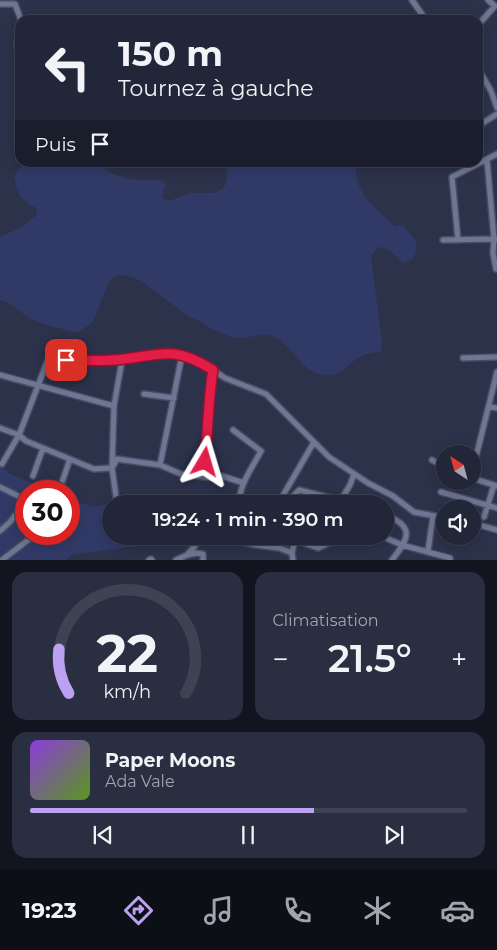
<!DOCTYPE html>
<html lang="fr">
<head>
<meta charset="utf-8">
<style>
	:root { --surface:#212638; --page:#292e40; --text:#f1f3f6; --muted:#a2a5ae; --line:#3e4353; --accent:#bca0f2 }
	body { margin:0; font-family:Montserrat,sans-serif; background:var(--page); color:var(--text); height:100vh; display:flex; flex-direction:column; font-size:19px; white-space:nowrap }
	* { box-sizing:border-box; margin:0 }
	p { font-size:16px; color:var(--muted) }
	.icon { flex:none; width:28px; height:28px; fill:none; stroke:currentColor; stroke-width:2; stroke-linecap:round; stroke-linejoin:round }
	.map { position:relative; height:560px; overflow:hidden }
	.drawer { display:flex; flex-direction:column; gap:12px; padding:12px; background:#12151f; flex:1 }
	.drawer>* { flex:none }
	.banner { position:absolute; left:15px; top:15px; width:468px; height:152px; border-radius:15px; box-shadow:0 2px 12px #0003,0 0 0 1px var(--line); background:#212638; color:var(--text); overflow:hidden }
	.needle { width:32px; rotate:324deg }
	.tools { position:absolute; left:436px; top:445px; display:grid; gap:10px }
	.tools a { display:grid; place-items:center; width:45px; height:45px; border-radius:50%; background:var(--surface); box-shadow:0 2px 12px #0003,0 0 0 1px var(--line); font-size:25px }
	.speed { position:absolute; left:15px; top:480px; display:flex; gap:10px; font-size:25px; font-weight:700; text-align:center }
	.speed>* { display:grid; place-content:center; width:65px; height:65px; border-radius:50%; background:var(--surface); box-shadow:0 2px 12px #0003,0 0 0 1px var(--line); line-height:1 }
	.speed .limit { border:8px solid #d22; background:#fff; color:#111 }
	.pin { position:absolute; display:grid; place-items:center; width:42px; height:42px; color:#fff; margin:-21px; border-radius:10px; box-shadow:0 2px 8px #0006 }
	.me { position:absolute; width:55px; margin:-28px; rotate:7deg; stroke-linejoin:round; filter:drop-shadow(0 0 4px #0008) }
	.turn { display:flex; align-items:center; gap:18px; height:105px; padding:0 20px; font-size:22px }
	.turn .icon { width:65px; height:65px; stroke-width:2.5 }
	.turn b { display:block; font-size:35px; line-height:42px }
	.then { display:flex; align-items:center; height:48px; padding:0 20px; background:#0003; gap:10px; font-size:19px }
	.big { font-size:38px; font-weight:600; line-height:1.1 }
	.drawer .tile { flex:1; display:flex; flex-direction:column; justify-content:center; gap:8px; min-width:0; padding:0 18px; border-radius:15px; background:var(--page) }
	.drawer .dial { align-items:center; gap:0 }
	.dial svg { height:130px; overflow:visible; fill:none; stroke:var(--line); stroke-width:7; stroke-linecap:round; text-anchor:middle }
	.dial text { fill:var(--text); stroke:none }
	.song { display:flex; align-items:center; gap:15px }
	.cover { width:60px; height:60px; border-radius:8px; background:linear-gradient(135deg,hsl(270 70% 55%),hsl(90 70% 35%)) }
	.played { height:5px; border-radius:2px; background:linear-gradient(90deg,var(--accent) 65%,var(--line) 65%) }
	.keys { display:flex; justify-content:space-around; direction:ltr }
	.heat { display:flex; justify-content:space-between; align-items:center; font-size:28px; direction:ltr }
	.drawer .tiles { flex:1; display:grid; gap:12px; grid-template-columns:1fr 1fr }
	.tile:last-child { grid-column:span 2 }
	.trip { position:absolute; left:102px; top:495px; width:292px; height:50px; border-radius:25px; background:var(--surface); box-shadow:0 2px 12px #0003,0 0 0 1px var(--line); font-weight:600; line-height:50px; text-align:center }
	.tab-bar { display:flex; height:80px; justify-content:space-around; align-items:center; background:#0d0f16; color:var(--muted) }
	.tab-bar .icon { width:35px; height:35px }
	.tab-bar .current { color:var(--accent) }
	.tab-bar b { font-size:22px; color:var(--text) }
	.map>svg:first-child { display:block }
</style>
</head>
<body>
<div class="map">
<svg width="497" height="560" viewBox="0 0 497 560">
	<rect width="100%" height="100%" fill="#2c324a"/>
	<path fill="#313a67" d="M29 162 102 163V166C117 181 141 181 161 180L166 185 163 191 162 198 169 201 191 193H214L221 190 226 184 228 163H355C357 169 355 176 358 183 364 200 381 214 395 226L403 225C413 239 422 240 413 259L403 263 388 249 378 247 371 256 382 342 381 352C372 352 364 354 356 359 345 367 339 378 324 375 302 372 294 349 277 338 263 329 250 340 236 338 228 336 216 331 208 327 202 323 198 319 191 318L140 280 124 275 117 276 110 280 93 321 81 331 74 332 43 324 29 318 9 303 0 300V237L20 228 37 215 36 208C19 198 18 195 14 176L23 165Z
		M0 464 8 473 51 491H26V534H69V499L93 507 155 495H210L209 504H111V536H145L137 546 71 555 66 560H0Z"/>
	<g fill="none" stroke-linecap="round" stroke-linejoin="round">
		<defs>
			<path id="minor" d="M412 0 426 20
				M0 4H15L21 20
				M478 25 495 6 488 0
				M20 26 17 45 20 65
				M478 68 491 91 497 108
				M478 126 497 114
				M443 240 494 239 487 160
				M458 240 452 177 497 154
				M496 269 493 253 494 239H497
				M463 358 497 357
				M0 375 114 406
				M144 394 174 398
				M489 406 497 408
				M0 428 19 435 26 441 94 469 112 468 117 459 160 465 181 474 220 479 222 476 244 483
				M233 430 261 451C252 468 239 485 239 504
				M432 460 445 467
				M2 464 19 435 49 357 66 360H122L143 355 174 353 198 360 225 378 266 394 329 457 368 483 393 496 414 512 445 518
				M160 465 182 355
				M472 473 497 372
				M33 476 43 448
				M203 477 208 432 210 389 213 370
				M472 478 497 486
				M61 485 70 459
				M0 487 26 500
				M441 492 497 508
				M341 500 350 485 354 474
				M117 504 112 468 114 406 122 360
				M278 504 314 442
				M291 504 294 495 299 490 355 504
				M386 515C415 527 409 538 392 560
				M484 517 494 485
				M472 523 497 530
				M0 531 10 522 26 501
				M195 536 193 539 195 546 187 555 196 553 203 554V560
				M217 536 256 545 279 548 292 553 293 560
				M388 539 402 545 450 558V560
				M428 551 433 516
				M292 553 295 540 318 548 331 542
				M2 560 36 534
				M149 560 151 559 152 560
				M176 560 187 555"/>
		</defs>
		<use href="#minor" stroke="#484d63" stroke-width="8"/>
		<use href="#minor" stroke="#6e7693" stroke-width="5"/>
	</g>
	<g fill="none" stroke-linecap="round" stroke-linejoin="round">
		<defs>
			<path id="route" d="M66 360C85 360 105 362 124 359 165 354 175 346 213 370 208 400 208 431 205 462"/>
		</defs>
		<use href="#route" stroke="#92132f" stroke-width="12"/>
		<use href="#route" stroke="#e11d48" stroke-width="9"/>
	</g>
</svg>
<div class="tools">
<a><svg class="needle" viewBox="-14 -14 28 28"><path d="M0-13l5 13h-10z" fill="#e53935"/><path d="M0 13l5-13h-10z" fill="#a2a5ae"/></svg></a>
<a><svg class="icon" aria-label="sound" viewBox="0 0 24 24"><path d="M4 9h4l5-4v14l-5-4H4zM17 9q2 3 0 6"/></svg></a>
</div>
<div class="speed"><div class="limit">30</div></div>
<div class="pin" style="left:66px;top:360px;background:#d93025"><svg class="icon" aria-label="arrive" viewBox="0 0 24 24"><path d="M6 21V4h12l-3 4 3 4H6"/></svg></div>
<svg class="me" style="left:205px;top:462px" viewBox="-20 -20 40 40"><path d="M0-17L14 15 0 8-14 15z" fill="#e11d48" stroke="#fff" stroke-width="4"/></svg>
<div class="trip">19:24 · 1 min · 390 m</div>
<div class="banner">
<div class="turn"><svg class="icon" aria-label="left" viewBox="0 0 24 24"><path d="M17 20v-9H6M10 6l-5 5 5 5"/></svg><div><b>150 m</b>Tournez à gauche</div></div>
<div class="then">Puis<svg class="icon" aria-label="arrive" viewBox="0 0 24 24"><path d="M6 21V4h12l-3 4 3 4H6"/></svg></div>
</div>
</div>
<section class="drawer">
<div class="tiles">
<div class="tile dial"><svg viewBox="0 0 100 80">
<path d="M14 69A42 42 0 1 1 86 69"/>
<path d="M14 69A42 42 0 0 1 8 42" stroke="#bca0f2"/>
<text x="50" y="56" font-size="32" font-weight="700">22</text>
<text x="50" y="72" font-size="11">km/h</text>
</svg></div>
<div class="tile"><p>Climatisation</p>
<div class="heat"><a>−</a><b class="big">21.5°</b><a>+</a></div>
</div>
<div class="tile">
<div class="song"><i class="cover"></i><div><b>Paper Moons</b><p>Ada Vale</p></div></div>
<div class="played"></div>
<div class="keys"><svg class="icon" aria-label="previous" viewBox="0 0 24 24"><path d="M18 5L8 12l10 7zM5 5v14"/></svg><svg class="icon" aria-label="pause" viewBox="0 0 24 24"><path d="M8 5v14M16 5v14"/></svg><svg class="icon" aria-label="next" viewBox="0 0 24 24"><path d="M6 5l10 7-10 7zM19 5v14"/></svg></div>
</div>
</div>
</section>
<nav class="tab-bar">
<b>19:23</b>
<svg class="icon current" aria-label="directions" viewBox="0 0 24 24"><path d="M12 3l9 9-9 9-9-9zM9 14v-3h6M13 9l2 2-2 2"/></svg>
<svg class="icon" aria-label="music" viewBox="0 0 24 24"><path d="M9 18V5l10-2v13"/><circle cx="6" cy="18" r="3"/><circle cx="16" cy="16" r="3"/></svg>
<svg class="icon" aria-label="phone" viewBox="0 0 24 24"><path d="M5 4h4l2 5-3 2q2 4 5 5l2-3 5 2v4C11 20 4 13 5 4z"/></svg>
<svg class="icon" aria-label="climate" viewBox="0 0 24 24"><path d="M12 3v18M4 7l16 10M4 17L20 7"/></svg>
<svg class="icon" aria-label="car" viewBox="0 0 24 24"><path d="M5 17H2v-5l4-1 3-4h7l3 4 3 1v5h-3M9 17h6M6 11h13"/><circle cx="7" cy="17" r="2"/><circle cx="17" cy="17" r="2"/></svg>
</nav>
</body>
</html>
